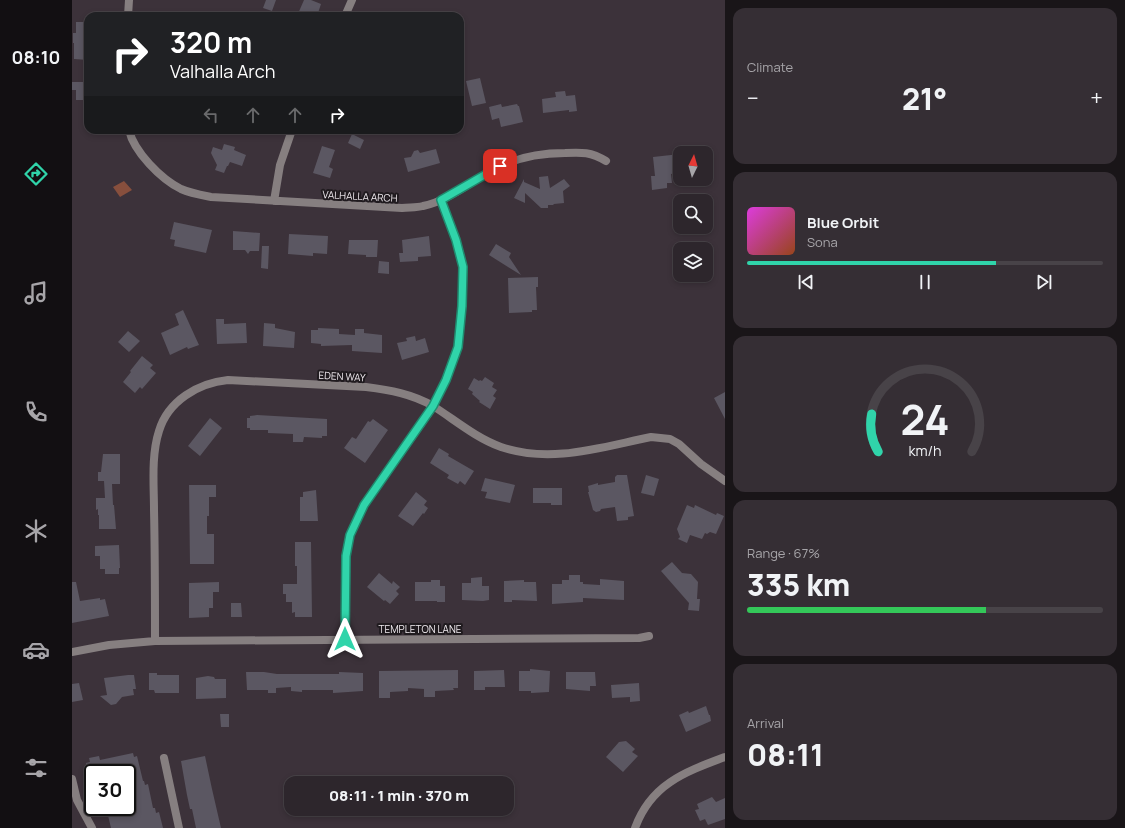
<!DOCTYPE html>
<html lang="en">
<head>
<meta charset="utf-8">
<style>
	:root { --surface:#2d262c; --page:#352e34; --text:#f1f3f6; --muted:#a7a5a9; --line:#484348; --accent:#30d4aa }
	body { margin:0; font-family:Manrope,sans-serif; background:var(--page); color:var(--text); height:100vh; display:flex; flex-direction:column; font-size:15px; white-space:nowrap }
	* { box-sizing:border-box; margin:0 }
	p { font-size:13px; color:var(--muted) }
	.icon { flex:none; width:22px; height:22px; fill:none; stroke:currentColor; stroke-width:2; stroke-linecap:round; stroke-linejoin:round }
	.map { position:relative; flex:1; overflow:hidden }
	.panel { display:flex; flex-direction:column; gap:8px; padding:8px; background:#191518; width:400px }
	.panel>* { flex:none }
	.top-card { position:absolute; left:12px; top:12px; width:380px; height:122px; border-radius:12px; box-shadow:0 2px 6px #0003,0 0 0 1px var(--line); background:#202124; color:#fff; overflow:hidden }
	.needle { width:26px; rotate:5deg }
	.controls { position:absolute; left:601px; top:146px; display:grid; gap:8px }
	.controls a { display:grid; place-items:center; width:40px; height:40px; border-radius:8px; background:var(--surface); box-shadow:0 2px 6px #0003,0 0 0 1px var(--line); font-size:20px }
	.speed { position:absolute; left:12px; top:764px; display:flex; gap:8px; font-size:20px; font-weight:700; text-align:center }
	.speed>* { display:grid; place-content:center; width:52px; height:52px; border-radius:50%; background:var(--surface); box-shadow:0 2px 6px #0003,0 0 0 1px var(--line); line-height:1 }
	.speed .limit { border:2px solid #111; border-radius:6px; background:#fff; color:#111 }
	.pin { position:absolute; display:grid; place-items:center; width:34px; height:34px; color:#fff; margin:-17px; border-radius:8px; box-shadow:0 2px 6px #0006 }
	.me { position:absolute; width:44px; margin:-22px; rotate:0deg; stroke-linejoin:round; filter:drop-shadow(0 0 3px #0008) }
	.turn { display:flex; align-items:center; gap:14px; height:84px; padding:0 20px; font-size:18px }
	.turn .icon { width:52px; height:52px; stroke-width:2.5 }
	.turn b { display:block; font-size:28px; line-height:34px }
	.lanes { display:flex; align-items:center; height:38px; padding:0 20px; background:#0003; justify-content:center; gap:20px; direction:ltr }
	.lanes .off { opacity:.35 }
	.big { font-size:30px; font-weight:800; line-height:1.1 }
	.panel .widget { flex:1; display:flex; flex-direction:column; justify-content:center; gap:6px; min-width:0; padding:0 14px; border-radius:12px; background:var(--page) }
	.panel .dial { align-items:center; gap:0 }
	.dial svg { height:104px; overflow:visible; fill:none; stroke:var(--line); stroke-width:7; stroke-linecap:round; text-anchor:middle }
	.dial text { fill:var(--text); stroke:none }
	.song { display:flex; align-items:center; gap:12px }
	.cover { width:48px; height:48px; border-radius:6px; background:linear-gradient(135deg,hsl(300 70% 55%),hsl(20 70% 35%)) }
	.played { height:4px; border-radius:2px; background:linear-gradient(90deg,var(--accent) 70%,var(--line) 70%) }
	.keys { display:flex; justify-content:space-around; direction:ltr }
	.heat { display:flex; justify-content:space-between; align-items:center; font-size:22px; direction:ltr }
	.charge { height:6px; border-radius:3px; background:linear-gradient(90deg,#34c759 67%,var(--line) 0) }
	.trip { position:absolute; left:212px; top:776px; width:230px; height:40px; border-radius:12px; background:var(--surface); box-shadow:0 2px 6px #0003,0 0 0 1px var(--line); font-weight:800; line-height:40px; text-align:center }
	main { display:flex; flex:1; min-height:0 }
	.dock { display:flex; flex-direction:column; width:72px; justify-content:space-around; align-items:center; background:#120f12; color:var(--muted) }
	.dock .icon { width:28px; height:28px }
	.dock .current { color:var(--accent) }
	.dock b { font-size:18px; color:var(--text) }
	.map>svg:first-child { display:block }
</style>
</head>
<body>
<main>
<nav class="dock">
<b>08:10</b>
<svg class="icon current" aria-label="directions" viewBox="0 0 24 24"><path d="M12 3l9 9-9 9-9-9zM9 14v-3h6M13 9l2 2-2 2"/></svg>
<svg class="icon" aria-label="music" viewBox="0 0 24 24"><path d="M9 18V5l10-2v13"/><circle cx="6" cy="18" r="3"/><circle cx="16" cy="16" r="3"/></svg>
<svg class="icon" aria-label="phone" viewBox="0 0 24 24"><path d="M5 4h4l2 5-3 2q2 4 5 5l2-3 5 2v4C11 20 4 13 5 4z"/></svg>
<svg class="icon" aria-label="climate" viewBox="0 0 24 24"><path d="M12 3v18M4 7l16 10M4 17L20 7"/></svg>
<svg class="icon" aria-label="car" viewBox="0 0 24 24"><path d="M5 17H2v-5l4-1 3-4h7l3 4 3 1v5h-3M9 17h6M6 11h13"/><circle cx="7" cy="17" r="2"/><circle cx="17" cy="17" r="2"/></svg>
<svg class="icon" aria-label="filters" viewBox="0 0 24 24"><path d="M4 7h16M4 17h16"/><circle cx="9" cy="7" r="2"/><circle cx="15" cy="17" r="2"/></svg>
</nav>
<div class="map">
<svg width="653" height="828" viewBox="0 0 653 828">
	<rect width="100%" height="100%" fill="#3c323a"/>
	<path fill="#874f3d" d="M52 181 60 190 48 197 41 187Z"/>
	<path fill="#5b5762" d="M194 0H204L200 11 191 8Z
		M232 0H239L249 4 245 16H225Z
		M4 22H16V60L2 59V43H1V33H4Z
		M408 78 414 103 400 106 394 81Z
		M0 82H16V100H4V90H0Z
		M493 91 494 96 503 95 505 111 497 112V110L471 113 470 99 484 97 483 92Z
		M429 104 430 107 445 104 446 106H447L451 122 429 127 427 118 420 120 417 107Z
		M280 134 292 140 288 149 276 143Z
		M152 144 163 147 162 150 174 155 170 166 158 162 156 166H155L152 173 143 170 145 165 139 153 141 147 150 150Z
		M250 146 263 150 257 167 261 169 258 178 241 173Z
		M364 149 368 163 336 172 332 158 339 157 342 151 346 150 348 153Z
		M608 154V167L604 168V173L599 174 600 183H595V188L580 190 579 176H583L581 157Z
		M476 176 478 188 492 179 498 186 491 191 492 203 482 204 481 205H476V208H469L453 193V203L442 198 452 179V182L468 189 467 177Z
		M102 222 140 230 134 253 102 246 103 240 98 239Z
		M161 231 188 233 187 251H178L176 254 173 250H161Z
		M217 234 256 236 255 254 241 253V256L216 254Z
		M357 236 359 256 346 257V261L328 262 327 253H331L330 240Z
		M277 240H306L305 257H294V255L276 254Z
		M424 244 439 253 437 257 449 275 417 255Z
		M190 246H197L196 269 189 268Z
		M307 261 317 262V274L306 273Z
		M466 277V287H464L465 310H460V312L437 313 436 278Z
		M111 310 127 345 116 349 115 347 98 355 89 333 107 325 103 314Z
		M144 319H152V324L174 323 175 343 145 344Z
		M192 323 203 324V328L223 332 222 348 191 346Z
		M246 328 267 329V334L283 335V329H292V333L310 335V353L280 351V345L249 346V344L239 343V330H246Z
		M56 331 68 341 57 352 46 342Z
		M343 336 344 341 353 338 357 352 330 360 325 343 335 341 334 338Z
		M70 356 81 365 78 368 84 373 70 389 68 387 63 393 51 382 59 372 58 371Z
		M413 377 422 383 420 387 425 390 421 396 424 398 418 409 407 402 408 401 400 394 401 392 396 389 402 378 407 381 408 380 410 381Z
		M653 392V419L642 398Z
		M185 415 255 419V436H250V438L232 437 231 442H221V434L196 433V430H178V428H175V418H178V416Z
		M138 418 150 428 128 456 116 446Z
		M301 419 316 430 293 463 272 448 280 437 284 439 296 421 298 422Z
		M367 448 377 454 376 456 402 471 393 485 388 481 386 484 375 478 377 475 358 463Z
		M31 454H48V484H40L41 505H42L44 529H27V515H26V509L24 510V498H33L32 481H26V472H29Z
		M545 475H555L562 516 556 517V520L545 521 543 507 529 509 528 511 524 512 521 510 516 492H517L516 486 526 483V485L543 482V477Z
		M574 475 587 479 582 496 569 493Z
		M413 478 443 485 438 503 413 498 415 492 409 491Z
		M117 485H144V497H137V516H135V534H142V564H118Z
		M461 488H490V505H479V503H461Z
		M244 490 246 521H228V497H231V492Z
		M344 492 355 501 352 505 356 508 352 514 351 513 341 526 326 516Z
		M615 505 622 508 623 505 644 515 645 513 652 516 644 534 638 532 635 534 633 533 630 539 618 535 615 543 606 539 608 537 605 529Z
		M223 542H239L240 617H223V612L220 613V602H214V594H211V584H225V566H223Z
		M47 545 48 568H47V574H33V569H28V556H23V546Z
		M600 562 610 573 619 574 626 582 625 599H628L627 611 616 610 617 603 589 571Z
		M307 573 320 584 321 581 328 587 324 591 327 594 318 604 313 600 312 601 295 587Z
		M497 575H508V582H511V584L528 585V579L552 581V600L511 598V602L480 604V584H490V580H497Z
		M410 577V586H417V600L411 601 390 600V583H399V578Z
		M359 580H368V586H373V602H365V601H343V582H359Z
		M452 580V582H464L465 601 440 600V602H432V581Z
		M0 582H4L8 601 28 598V600L33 599 37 616 0 623Z
		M147 582V592H141V608H137V617L117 618V583Z
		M159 603H169L170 617H159Z
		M458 669 478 671 477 692 459 693V691H447V671H458Z
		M386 670V688H381L382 690 363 691V697H352V689L336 688V691L318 692V698H307V671Z
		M432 670 433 687H413V690H402V671Z
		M174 672H192L205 674H267V672L291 673V691L261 693V690H230V692L219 691V687L204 688V693H196V690H175Z
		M494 672H523L524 686H518V691L494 689Z
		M77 673H85V675H107V693H83L82 690H77Z
		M56 675H62L64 689H61L62 695 50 697 44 704 39 705 28 696 35 695 32 678Z
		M136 676 142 677 143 679H154V698L124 699V678Z
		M7 683 11 700 0 702V684Z
		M567 683 568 701 558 702V697L540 698 539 685Z
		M634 706 637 715H638L639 721 614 732 607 715 616 711 617 713Z
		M148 714H157V727H149Z
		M554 741 563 749 560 752 566 756 551 772 534 757 547 742Z
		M61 753 62 757 65 756 71 781H72L73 785 76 784 81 808H83L84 813 87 812 91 828H39L34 807H55V773H16L14 763 18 762 17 758 27 756 28 760Z
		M133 756 140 789 149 828H124L120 809H118L115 795 109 761Z
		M640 797 644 802 653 798V819L636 825 633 819 628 821 623 810 627 809 625 804Z"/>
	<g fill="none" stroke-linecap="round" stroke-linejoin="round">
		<path stroke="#867f80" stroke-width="8" d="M56 16 57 0
			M273 16 280 0
			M57 130C62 152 89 179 109 189 118 193 129 195 139 197L330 208C337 207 344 208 351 206 379 200 402 179 427 167 447 157 471 153 493 153 510 152 519 152 534 161
			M202 201 208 165 220 130
			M273 639 274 556 278 535 292 505 361 407 374 380 386 347 390 306 391 267 384 240 369 200
			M83 641C83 597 83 553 82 510 82 485 79 456 87 431 96 401 126 383 156 380L294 387C318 390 340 394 361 406 383 420 404 438 429 447 479 464 529 447 579 437L598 439 607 444 629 464 653 481
			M0 652 37 645 83 641 567 638 577 636
			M92 758 107 828
			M0 779 5 800 20 828
			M563 828C579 784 613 772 653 757"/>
	</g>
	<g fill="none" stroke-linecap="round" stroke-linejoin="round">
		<defs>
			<path id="route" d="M273 639 274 556 278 535 292 505 361 406 374 380 386 347 390 306 391 267 384 240 369 200 428 166"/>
		</defs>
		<use href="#route" stroke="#1f8a6e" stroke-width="10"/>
		<use href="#route" stroke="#30d4aa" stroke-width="7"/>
	</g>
	<g text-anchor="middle" stroke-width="4" stroke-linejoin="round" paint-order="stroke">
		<g font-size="10" fill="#f1ebf0" stroke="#201b1f">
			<text transform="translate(288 196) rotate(3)" y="4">VALHALLA ARCH</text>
			<text transform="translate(270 376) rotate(3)" y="4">EDEN WAY</text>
			<text x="348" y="633">TEMPLETON LANE</text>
		</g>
	</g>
</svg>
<div class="controls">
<a><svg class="needle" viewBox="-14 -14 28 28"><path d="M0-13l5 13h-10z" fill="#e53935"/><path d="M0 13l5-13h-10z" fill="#a7a5a9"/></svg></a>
<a><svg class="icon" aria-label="search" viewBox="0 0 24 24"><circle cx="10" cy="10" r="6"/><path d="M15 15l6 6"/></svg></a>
<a><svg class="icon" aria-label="layers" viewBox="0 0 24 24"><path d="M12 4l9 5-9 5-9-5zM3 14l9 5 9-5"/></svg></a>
</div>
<div class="speed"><div class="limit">30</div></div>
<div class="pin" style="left:428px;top:166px;background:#d93025"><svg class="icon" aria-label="arrive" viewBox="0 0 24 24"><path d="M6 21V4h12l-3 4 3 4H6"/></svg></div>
<svg class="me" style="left:273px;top:639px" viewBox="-20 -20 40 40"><path d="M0-17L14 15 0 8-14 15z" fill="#30d4aa" stroke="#fff" stroke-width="4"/></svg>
<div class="trip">08:11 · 1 min · 370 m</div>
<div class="top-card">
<div class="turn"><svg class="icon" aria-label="right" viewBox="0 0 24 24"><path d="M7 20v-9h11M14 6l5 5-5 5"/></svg><div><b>320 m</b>Valhalla Arch</div></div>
<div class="lanes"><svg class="icon off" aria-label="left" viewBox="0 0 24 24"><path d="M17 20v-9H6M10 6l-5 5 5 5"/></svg><svg class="icon off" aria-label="ahead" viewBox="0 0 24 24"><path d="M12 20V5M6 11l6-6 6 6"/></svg><svg class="icon off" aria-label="ahead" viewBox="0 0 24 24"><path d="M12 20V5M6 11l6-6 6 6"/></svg><svg class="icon" aria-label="right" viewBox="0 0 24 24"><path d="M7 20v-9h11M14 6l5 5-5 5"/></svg></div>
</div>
</div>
<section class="panel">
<div class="widget"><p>Climate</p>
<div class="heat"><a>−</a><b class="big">21°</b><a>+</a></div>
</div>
<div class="widget">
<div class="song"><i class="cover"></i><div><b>Blue Orbit</b><p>Sona</p></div></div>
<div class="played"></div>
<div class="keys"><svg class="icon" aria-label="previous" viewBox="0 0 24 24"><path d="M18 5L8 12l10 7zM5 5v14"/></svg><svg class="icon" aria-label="pause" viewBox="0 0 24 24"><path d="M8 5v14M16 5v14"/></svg><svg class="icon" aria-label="next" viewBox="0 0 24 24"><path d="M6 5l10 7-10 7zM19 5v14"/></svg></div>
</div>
<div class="widget dial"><svg viewBox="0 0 100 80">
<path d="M14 69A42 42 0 1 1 86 69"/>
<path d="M14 69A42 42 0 0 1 9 40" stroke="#30d4aa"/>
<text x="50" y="56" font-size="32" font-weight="700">24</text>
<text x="50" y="72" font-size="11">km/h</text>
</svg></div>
<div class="widget"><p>Range · 67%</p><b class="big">335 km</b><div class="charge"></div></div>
<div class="widget"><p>Arrival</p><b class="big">08:11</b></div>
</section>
</main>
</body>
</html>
